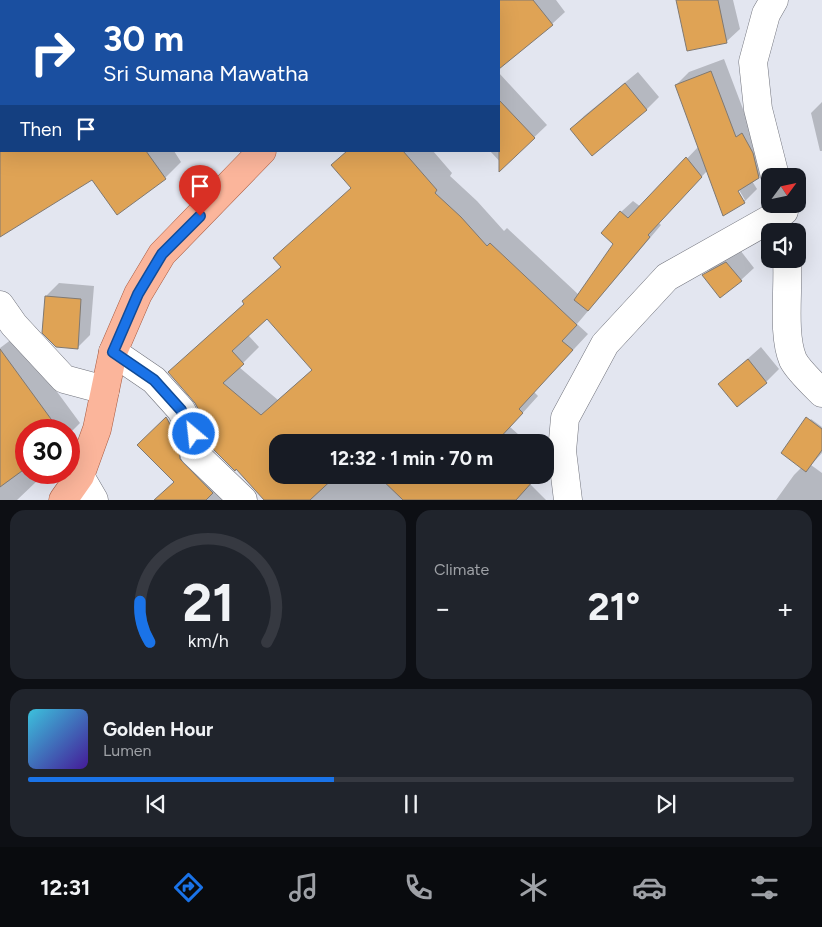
<!DOCTYPE html>
<html lang="en">
<head>
<meta charset="utf-8">
<style>
	:root { --surface:#171b24; --page:#20242c; --text:#f1f3f6; --muted:#9ea1a6; --line:#363941; --accent:#1a73e8 }
	body { margin:0; font-family:Figtree,sans-serif; background:var(--page); color:var(--text); height:100vh; display:flex; flex-direction:column; font-size:19px; white-space:nowrap }
	* { box-sizing:border-box; margin:0 }
	p { font-size:16px; color:var(--muted) }
	.icon { flex:none; width:28px; height:28px; fill:none; stroke:currentColor; stroke-width:2; stroke-linecap:round; stroke-linejoin:round }
	.map { position:relative; height:500px; overflow:hidden }
	.panel { display:flex; flex-direction:column; gap:10px; padding:10px; background:#0d0f14; flex:1 }
	.panel>* { flex:none }
	.top-card { position:absolute; left:0px; top:0px; width:500px; height:152px; box-shadow:0 5px 20px #0002; background:#1a4fa0; color:#fff; overflow:hidden }
	.needle { width:32px; rotate:57deg }
	.buttons { position:absolute; left:761px; top:168px; display:grid; gap:10px }
	.buttons a { display:grid; place-items:center; width:45px; height:45px; border-radius:10px; background:var(--surface); box-shadow:0 5px 20px #0002; font-size:25px }
	.speed { position:absolute; left:15px; top:419px; display:flex; gap:10px; font-size:25px; font-weight:700; text-align:center }
	.speed>* { display:grid; place-content:center; width:65px; height:65px; border-radius:50%; background:var(--surface); box-shadow:0 5px 20px #0002; line-height:1 }
	.speed .limit { border:8px solid #d22; background:#fff; color:#111 }
	.pin { position:absolute; display:grid; place-items:center; width:42px; height:42px; color:#fff; margin:-51px -21px; border-radius:50% 50% 50% 0; rotate:-45deg; box-shadow:0 0 5px #0007 }
	.pin .icon { rotate:45deg }
	.me { position:absolute; width:55px; margin:-28px; rotate:332deg; stroke-linejoin:round; filter:drop-shadow(0 0 4px #0008) }
	.turn { display:flex; align-items:center; gap:18px; height:105px; padding:0 20px; font-size:22px }
	.turn .icon { width:65px; height:65px; stroke-width:2.5 }
	.turn b { display:block; font-size:35px; line-height:42px }
	.then { display:flex; align-items:center; height:48px; padding:0 20px; background:#0003; gap:10px; font-size:19px }
	.big { font-size:38px; font-weight:700; line-height:1.1 }
	.panel .widget { flex:1; display:flex; flex-direction:column; justify-content:center; gap:8px; min-width:0; padding:0 18px; border-radius:15px; background:var(--page) }
	.panel .dial { align-items:center; gap:0 }
	.dial svg { height:130px; overflow:visible; fill:none; stroke:var(--line); stroke-width:7; stroke-linecap:round; text-anchor:middle }
	.dial text { fill:var(--text); stroke:none }
	.song { display:flex; align-items:center; gap:15px }
	.cover { width:60px; height:60px; border-radius:8px; background:linear-gradient(135deg,hsl(190 70% 55%),hsl(260 70% 35%)) }
	.played { height:5px; border-radius:2px; background:linear-gradient(90deg,var(--accent) 40%,var(--line) 40%) }
	.keys { display:flex; justify-content:space-around; direction:ltr }
	.heat { display:flex; justify-content:space-between; align-items:center; font-size:28px; direction:ltr }
	.panel .tiles { flex:1; display:grid; gap:10px; grid-template-columns:1fr 1fr }
	.widget:last-child { grid-column:span 2 }
	.trip { position:absolute; left:269px; top:434px; width:285px; height:50px; border-radius:15px; background:var(--surface); box-shadow:0 5px 20px #0002; font-weight:700; line-height:50px; text-align:center }
	.tabs { display:flex; height:80px; justify-content:space-around; align-items:center; background:#090b0e; color:var(--muted) }
	.tabs .icon { width:35px; height:35px }
	.tabs .active { color:var(--accent) }
	.tabs b { font-size:22px; color:var(--text) }
	.map>svg:first-child { display:block }
</style>
</head>
<body>
<div class="map">
<svg width="822" height="500" viewBox="0 0 822 500">
	<rect width="100%" height="100%" fill="#e3e6f0"/>
	<path fill="#0003" fill-rule="evenodd" d="M186 0H206L207 1H184Z
		M299 0H345L344 1Z
		M427 0H452L453 1H426Z
		M467 0H556L565 12 552 24 499 68V1H465Z
		M677 0H733L740 29 727 41 688 49Z
		M724 59 749 125 772 164 759 177 752 181 757 189 744 202 724 214 708 170 658 222 661 225 577 324 588 334 534 392 538 396 510 427 527 442H278L279 475 257 489 209 427 186 356 245 303 243 301 282 266 352 187 347 151H433L452 173 450 176 477 201 504 231 507 228 579 295 615 244 621 212 633 201 641 207 699 146 676 85 689 72ZM736 185 745 200H742L734 186ZM268 318 313 369 278 400 239 367 259 347 248 335Z
		M1 67V151H174L181 162 165 178 92 179 0 235Z
		M638 72 659 97 646 110 571 129 584 116Z
		M499 73 547 125 504 166 490 151H499Z
		M822 102V151H820L811 113Z
		M740 250 754 268 741 280 704 275 716 263Z
		M59 283 94 286 90 335 77 348 46 296Z
		M16 336 80 423 69 434V430H26V472H31L37 481 17 500H0V348Z
		M761 347 779 369 766 382 719 384Z
		M811 419 822 427V453L811 465 822 473V500H776L794 475 802 467 798 431Z
		M545 459 549 463 545 467Z
		M196 462 227 500H155L164 491Z
		M296 475H538L530 484 546 500H273Z"/>
	<path fill="#dfa355" stroke="#807972" fill-rule="evenodd" d="M499 0H533L553 25 499 69Z
		M676 0H718L727 43 687 51Z
		M711 71 736 137 742 133 753 153 759 178 738 191 745 203 723 216 675 85Z
		M625 83 647 110 592 156 570 129Z
		M499 100 535 138 499 172Z
		M0 151H146L166 179 117 215 92 180 0 237Z
		M347 151H403L437 190 435 193 461 217 487 246 490 243 577 325 562 341 573 350 519 409 523 413 496 442H278V475H337L310 500H264L236 469 235 471 210 446 208 427 195 403 168 372 244 304 242 301 281 267 273 258 351 188 331 165ZM267 319 312 370 261 415 223 383 244 364 232 351Z
		M686 157 702 177 648 235 650 237 588 311 574 300 613 244 601 233 620 211 628 218Z
		M726 262 742 281 720 298 702 275Z
		M45 296 81 299 78 349 56 347 42 333Z
		M0 349 59 430H26V468L0 487Z
		M748 359 767 383 737 407 718 384Z
		M166 417 178 438 180 459 213 493 206 500H154L174 482 137 445Z
		M806 417 822 429V450L806 472 781 453Z
		M377 475H529L534 480 516 500H403Z"/>
	<g fill="none" stroke-linecap="round" stroke-linejoin="round">
		<defs>
			<path id="minor" d="M774 0 766 14 753 62 758 109 775 176
				M787 259C789 288 782 334 793 360 798 370 814 385 822 393
				M0 305 14 325 64 379 105 390
				M113 352 154 380 181 410 194 434V453L243 500
				M80 476 94 500
				M568 500 562 451 565 418 605 344 667 277 784 211"/>
			<path id="major" d="M374 1 375 0
				M63 500 80 476 97 429 113 352 138 294 162 254 262 151"/>
		</defs>
		<use href="#minor" stroke="#71737c" stroke-width="29"/>
		<use href="#major" stroke="#a95c42" stroke-width="29"/>
		<use href="#minor" stroke="#fff" stroke-width="28"/>
		<use href="#major" stroke="#fbb59b" stroke-width="28"/>
	</g>
	<g fill="none" stroke-linecap="round" stroke-linejoin="round">
		<defs>
			<path id="route" d="M194 434 181 410 154 380 113 352 138 294 162 254 200 216"/>
		</defs>
		<use href="#route" stroke="#114b97" stroke-width="12"/>
		<use href="#route" stroke="#1a73e8" stroke-width="9"/>
	</g>
</svg>
<div class="buttons">
<a><svg class="needle" viewBox="-14 -14 28 28"><path d="M0-13l5 13h-10z" fill="#e53935"/><path d="M0 13l5-13h-10z" fill="#9ea1a6"/></svg></a>
<a><svg class="icon" aria-label="sound" viewBox="0 0 24 24"><path d="M4 9h4l5-4v14l-5-4H4zM17 9q2 3 0 6"/></svg></a>
</div>
<div class="speed"><div class="limit">30</div></div>
<div class="pin" style="left:200px;top:216px;background:#d93025"><svg class="icon" aria-label="arrive" viewBox="0 0 24 24"><path d="M6 21V4h12l-3 4 3 4H6"/></svg></div>
<svg class="me" style="left:194px;top:434px" viewBox="-20 -20 40 40"><circle r="17" fill="#1a73e8" stroke="#fff" stroke-width="3"/><path d="M0-11L8 9 0 5-8 9z" fill="#fff"/></svg>
<div class="trip">12:32 · 1 min · 70 m</div>
<div class="top-card">
<div class="turn"><svg class="icon" aria-label="right" viewBox="0 0 24 24"><path d="M7 20v-9h11M14 6l5 5-5 5"/></svg><div><b>30 m</b>Sri Sumana Mawatha</div></div>
<div class="then">Then<svg class="icon" aria-label="arrive" viewBox="0 0 24 24"><path d="M6 21V4h12l-3 4 3 4H6"/></svg></div>
</div>
</div>
<section class="panel">
<div class="tiles">
<div class="widget dial"><svg viewBox="0 0 100 80">
<path d="M14 69A42 42 0 1 1 86 69"/>
<path d="M14 69A42 42 0 0 1 8 44" stroke="#1a73e8"/>
<text x="50" y="56" font-size="32" font-weight="700">21</text>
<text x="50" y="72" font-size="11">km/h</text>
</svg></div>
<div class="widget"><p>Climate</p>
<div class="heat"><a>−</a><b class="big">21°</b><a>+</a></div>
</div>
<div class="widget">
<div class="song"><i class="cover"></i><div><b>Golden Hour</b><p>Lumen</p></div></div>
<div class="played"></div>
<div class="keys"><svg class="icon" aria-label="previous" viewBox="0 0 24 24"><path d="M18 5L8 12l10 7zM5 5v14"/></svg><svg class="icon" aria-label="pause" viewBox="0 0 24 24"><path d="M8 5v14M16 5v14"/></svg><svg class="icon" aria-label="next" viewBox="0 0 24 24"><path d="M6 5l10 7-10 7zM19 5v14"/></svg></div>
</div>
</div>
</section>
<nav class="tabs">
<b>12:31</b>
<svg class="icon active" aria-label="directions" viewBox="0 0 24 24"><path d="M12 3l9 9-9 9-9-9zM9 14v-3h6M13 9l2 2-2 2"/></svg>
<svg class="icon" aria-label="music" viewBox="0 0 24 24"><path d="M9 18V5l10-2v13"/><circle cx="6" cy="18" r="3"/><circle cx="16" cy="16" r="3"/></svg>
<svg class="icon" aria-label="phone" viewBox="0 0 24 24"><path d="M5 4h4l2 5-3 2q2 4 5 5l2-3 5 2v4C11 20 4 13 5 4z"/></svg>
<svg class="icon" aria-label="climate" viewBox="0 0 24 24"><path d="M12 3v18M4 7l16 10M4 17L20 7"/></svg>
<svg class="icon" aria-label="car" viewBox="0 0 24 24"><path d="M5 17H2v-5l4-1 3-4h7l3 4 3 1v5h-3M9 17h6M6 11h13"/><circle cx="7" cy="17" r="2"/><circle cx="17" cy="17" r="2"/></svg>
<svg class="icon" aria-label="filters" viewBox="0 0 24 24"><path d="M4 7h16M4 17h16"/><circle cx="9" cy="7" r="2"/><circle cx="15" cy="17" r="2"/></svg>
</nav>
</body>
</html>
